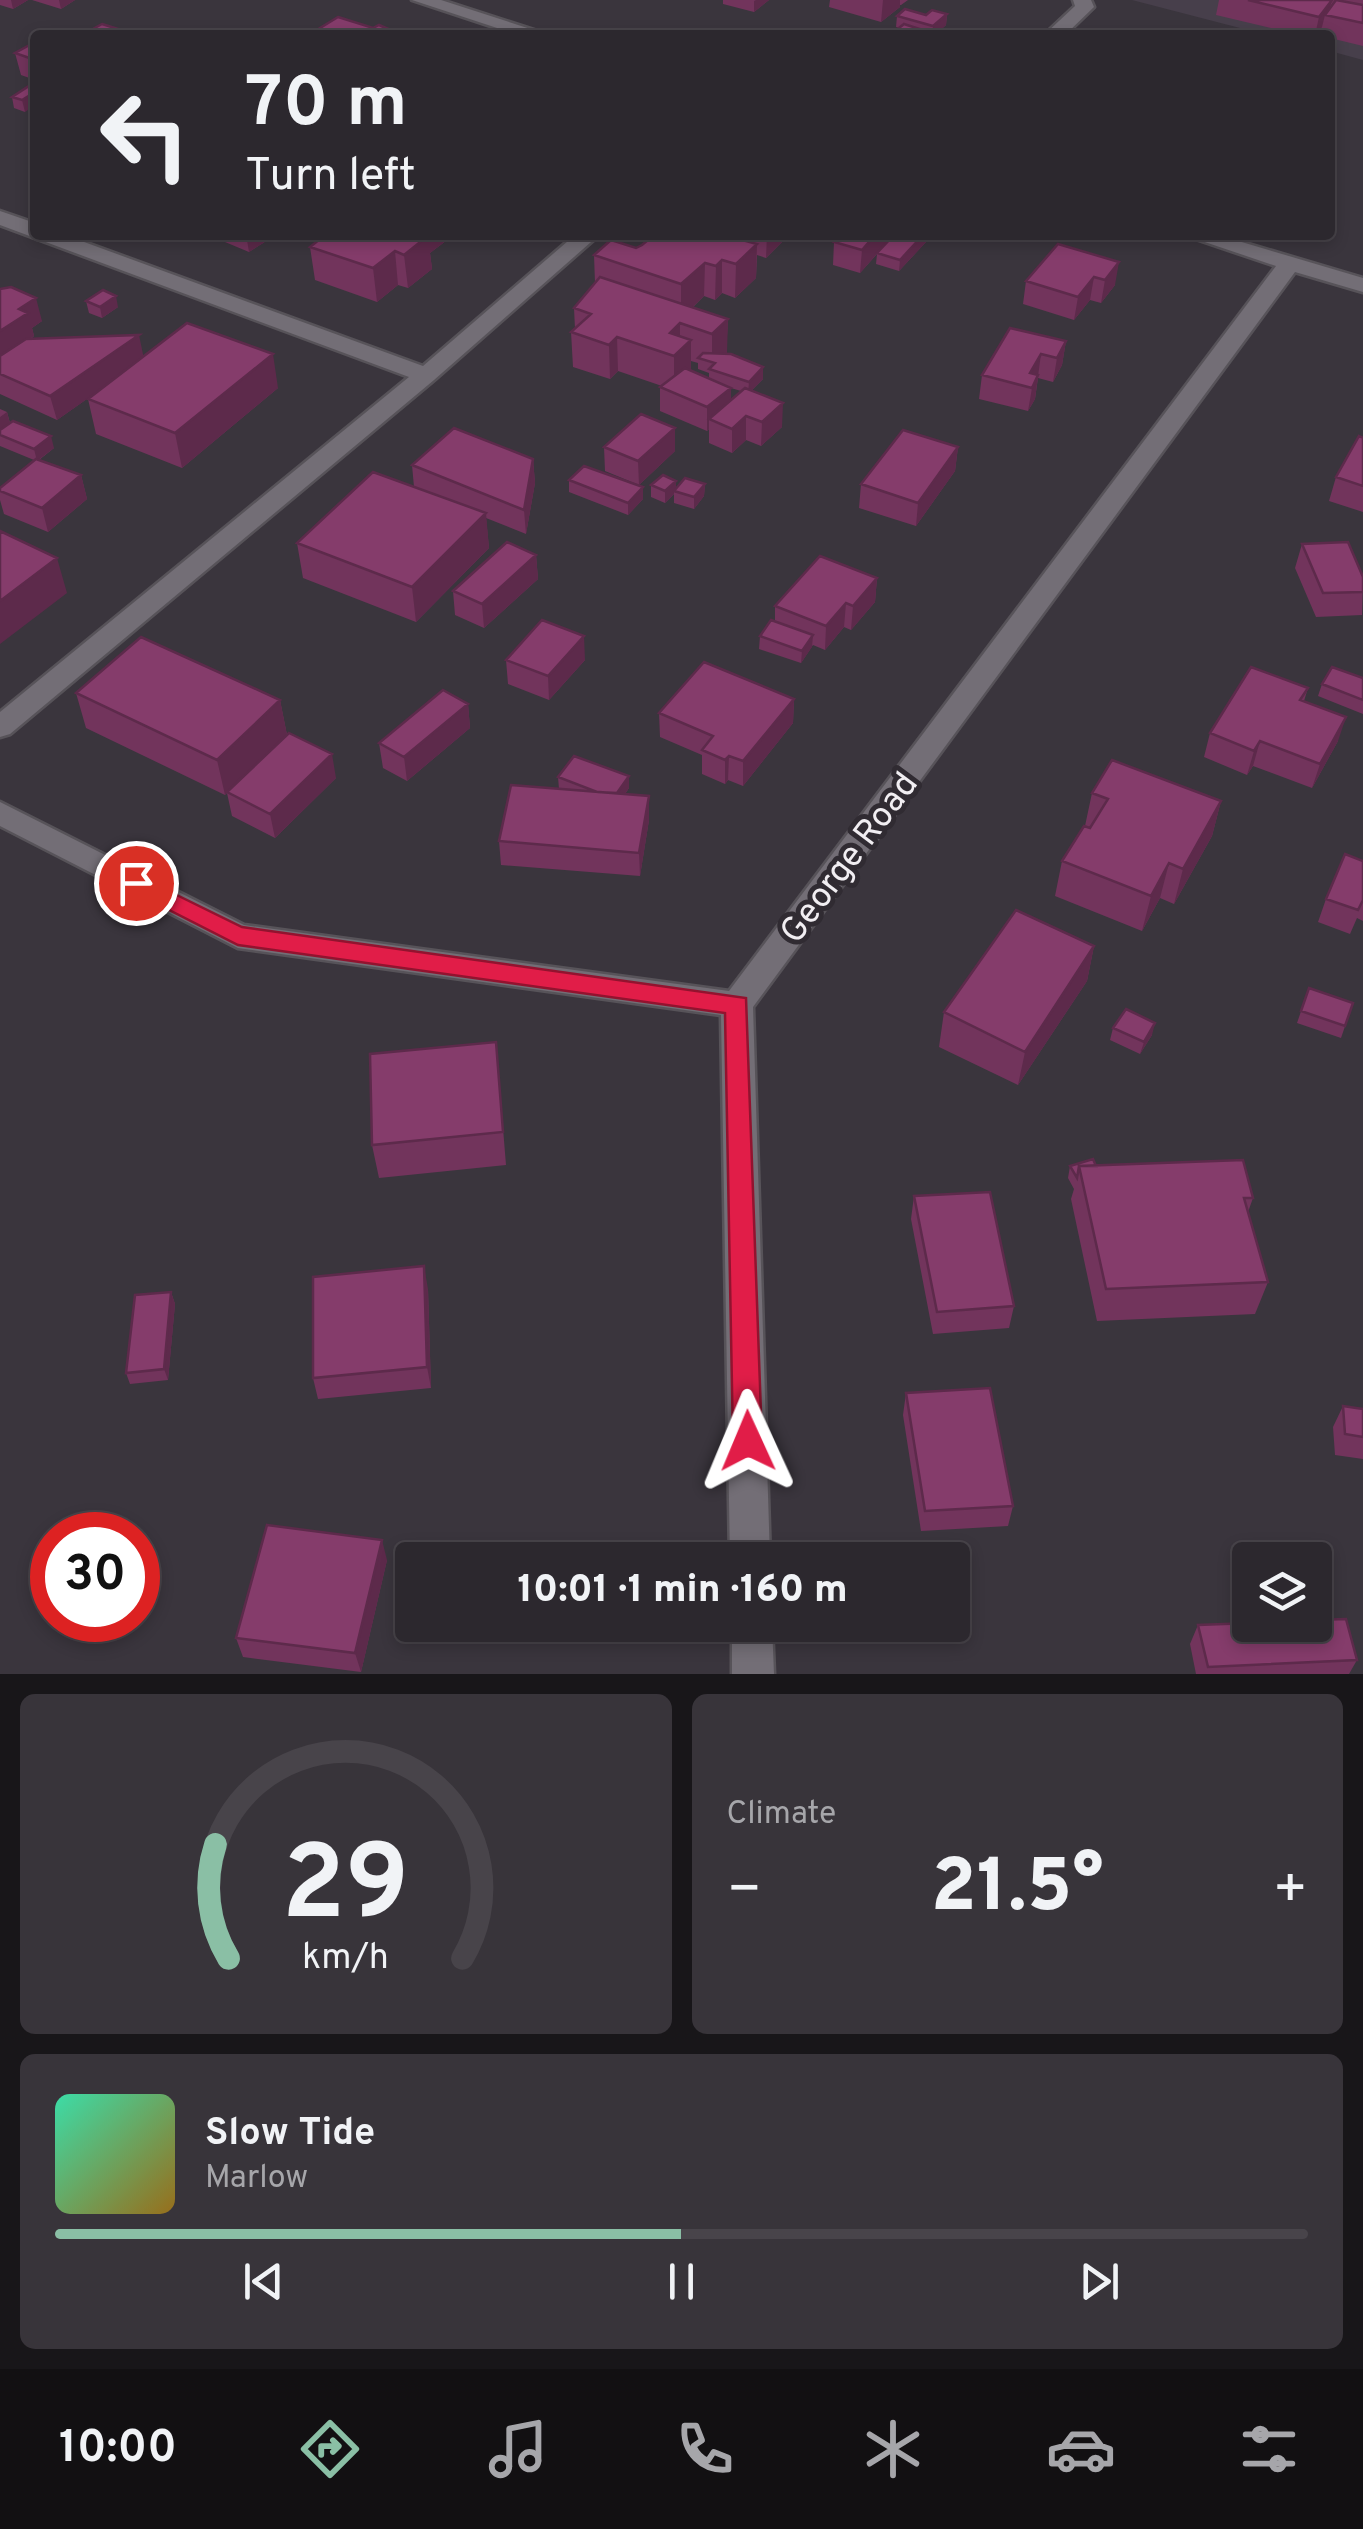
<!DOCTYPE html>
<html lang="en">
<head>
<meta charset="utf-8">
<style>
	:root { --surface:#2c282e; --page:#38343a; --text:#f1f3f6; --muted:#a6a6aa; --line:#48444a; --accent:#8abfa5 }
	body { margin:0; font-family:Overpass,sans-serif; background:var(--page); color:var(--text); height:100vh; display:flex; flex-direction:column; font-size:38px; white-space:nowrap }
	* { box-sizing:border-box; margin:0 }
	p { font-size:32px; color:var(--muted) }
	.icon { flex:none; width:55px; height:55px; fill:none; stroke:currentColor; stroke-width:2; stroke-linecap:round; stroke-linejoin:round }
	.map { position:relative; height:1674px; overflow:hidden }
	.side { display:flex; flex-direction:column; gap:20px; padding:20px; background:#181619; flex:1 }
	.side>* { flex:none }
	.hud { position:absolute; left:30px; top:30px; width:1305px; height:210px; border-radius:10px; box-shadow:0 5px 15px #0003,0 0 0 2px var(--line); background:#2c282e; color:var(--text); overflow:hidden }
	.controls { position:absolute; left:1232px; top:1542px; display:grid; gap:20px }
	.controls a { display:grid; place-items:center; width:100px; height:100px; border-radius:10px; background:var(--surface); box-shadow:0 5px 15px #0003,0 0 0 2px var(--line); font-size:50px }
	.speed { position:absolute; left:30px; top:1512px; display:flex; gap:20px; font-size:50px; font-weight:700; text-align:center }
	.speed>* { display:grid; place-content:center; width:130px; height:130px; border-radius:50%; background:var(--surface); box-shadow:0 5px 15px #0003,0 0 0 2px var(--line); line-height:1 }
	.speed .limit { border:15px solid #d22; background:#fff; color:#111 }
	.pin { position:absolute; display:grid; place-items:center; width:85px; height:85px; color:#fff; margin:-42px; border:5px solid #fff; border-radius:50%; box-shadow:0 2px 10px #0007 }
	.me { position:absolute; width:110px; margin:-55px; rotate:359deg; stroke-linejoin:round; filter:drop-shadow(0 0 8px #0008) }
	.turn { display:flex; align-items:center; gap:35px; height:210px; padding:0 50px; font-size:45px }
	.turn .icon { width:130px; height:130px; stroke-width:2.5 }
	.turn b { display:block; font-size:70px; line-height:85px }
	.big { font-size:75px; font-weight:800; line-height:1.1 }
	.side .widget { flex:1; display:flex; flex-direction:column; justify-content:center; gap:15px; min-width:0; padding:0 35px; border-radius:15px; background:var(--page) }
	.side .dial { align-items:center; gap:0 }
	.dial svg { height:260px; overflow:visible; fill:none; stroke:var(--line); stroke-width:7; stroke-linecap:round; text-anchor:middle }
	.dial text { fill:var(--text); stroke:none }
	.song { display:flex; align-items:center; gap:30px }
	.cover { width:120px; height:120px; border-radius:15px; background:linear-gradient(135deg,hsl(160 70% 55%),hsl(40 70% 35%)) }
	.played { height:10px; border-radius:5px; background:linear-gradient(90deg,var(--accent) 50%,var(--line) 50%) }
	.keys { display:flex; justify-content:space-around; direction:ltr }
	.heat { display:flex; justify-content:space-between; align-items:center; font-size:55px; direction:ltr }
	.side .tiles { flex:1; display:grid; gap:20px; grid-template-columns:1fr 1fr }
	.widget:last-child { grid-column:span 2 }
	.trip { position:absolute; left:395px; top:1542px; width:575px; height:100px; border-radius:10px; background:var(--surface); box-shadow:0 5px 15px #0003,0 0 0 2px var(--line); font-weight:800; line-height:100px; text-align:center }
	.dock { display:flex; height:160px; justify-content:space-around; align-items:center; background:#121012; color:var(--muted) }
	.dock .icon { width:70px; height:70px }
	.dock .selected { color:var(--accent) }
	.dock b { font-size:45px; color:var(--text) }
	.map>svg:first-child { display:block }
</style>
</head>
<body>
<div class="map">
<svg width="1363" height="1674" viewBox="0 0 1363 1674">
	<rect width="100%" height="100%" fill="#3a353d"/>
	<path fill="#473f4b" d="M1132 0H1363V60L1330 51V35H1267Z"/>
	<g fill="none" stroke-linecap="round" stroke-linejoin="round">
		<defs>
			<path id="minor" d="M412 0H441L549 35H518Z
				M1073 0H1091L1094 7 1065 35H1044L1075 6Z
				M0 211 35 223V235H65L423 366 575 235H599L434 380 10 734 0 737V712L409 377 0 225Z
				M1184 235H1218L1363 278V292L1295 272 753 1007 770 1560H730L721 1015 238 948 0 826V802L244 925 729 991 1276 266Z
				M732 1625H772L774 1674H732Z"/>
		</defs>
		<use href="#minor" stroke="#575359" stroke-width="5"/>
		<use href="#minor" fill="#736e76" fill-rule="evenodd"/>
	</g>
	<path fill="#72345c" fill-rule="evenodd" d="M0 0H28L13 9 0 5Z
		M32 0H75L61 9Z
		M723 0H769L754 12 723 4Z
		M830 0H908L901 5H900V7L881 22 829 7Z
		M1219 0H1363V46L1330 38V35H1321L1322 27 1317 35H1300L1216 15Z
		M947 14 946 25 935 35 896 27 897 16Z
		M35 42V80L21 75 15 53Z
		M29 86 25 112 14 108 12 97Z
		M213 235H270L271 238 249 252 213 237Z
		M325 235H451V237L430 253 432 269 408 288 398 285 377 302 315 280 310 247Z
		M654 235H784V240L766 258 757 255 756 278 735 298 722 293 715 300 704 296 692 308 728 319 726 354 763 367V379L752 390 782 427 761 446 746 440 732 453 709 443V429L707 431 660 411V387L662 386 618 371 610 379 573 367 571 332 575 329 574 308 595 283 594 255 636 248 642 245ZM691 361 698 363V369L709 373V378L691 370ZM731 388 741 391 731 400Z
		M837 235H891V238L926 242 899 271 876 264 877 254 860 273 833 265 834 242 837 239Z
		M1058 244 1115 285 1101 303 1090 300 1074 320 1023 304 1026 281Z
		M0 289 42 321 32 328 34 336 31 339 144 356 278 388 182 468 96 434 88 399 101 389 57 420 0 394Z
		M86 301 118 307 102 318 89 313Z
		M1066 341 1062 365 1053 382 1038 378 1035 399 1028 411 979 399 982 375Z
		M0 409 7 412 10 423 54 448 39 460 81 475 87 499 48 532 4 514 0 500V488L34 460 0 446Z
		M675 428V451L639 485 605 471 604 447Z
		M1363 438V512L1329 501 1336 477Z
		M958 447 955 471 916 526 859 508 861 484Z
		M533 459 535 483 526 534 486 518 489 548 416 622 303 578 297 543 414 487 412 465Z
		M569 480 643 487V499L628 515 569 492Z
		M676 481V489L705 484 704 496 694 509 674 503V494L665 503 651 497V485Z
		M1302 544 1363 577 1362 615 1316 617 1295 568Z
		M536 555 538 579 484 628 455 615 453 591Z
		M877 578 875 602 851 630 844 627 825 650 813 645 801 663 759 649 760 636 775 622V606Z
		M506 660H585L549 700 508 684Z
		M1363 678V714L1318 696 1322 684Z
		M1308 688 1304 701 1338 741 1312 788 1253 766 1247 775 1204 757 1210 733Z
		M76 693 280 700 287 735 336 778 275 838 232 816 227 793 225 795 86 728Z
		M794 699 793 723 743 786 728 780 725 784 702 774V755L660 737 659 713Z
		M468 704 470 728 407 781 383 768 379 743Z
		M629 776V788L625 794 649 820 640 876 501 865 499 841 559 789 558 777Z
		M1092 793 1221 801 1212 836 1174 904 1160 898 1142 931 1055 896 1062 861 1085 826Z
		M1363 861V921L1357 918 1350 934 1318 922 1326 899Z
		M1094 946 1087 981 1018 1085 939 1047 944 1012Z
		M1309 988 1353 1003 1341 1038 1297 1023Z
		M1113 1028 1152 1035 1140 1054 1110 1040Z
		M496 1042 506 1165 379 1178 372 1145Z
		M1070 1166H1096L1253 1198 1248 1212 1268 1282 1255 1314 1097 1321 1071 1199 1074 1189 1068 1178Z
		M914 1196 1014 1306 1009 1328 933 1334 911 1219Z
		M428 1289 431 1388 318 1399 313 1378Z
		M171 1292 175 1304 168 1380 130 1384 126 1373Z
		M906 1393 1013 1506 1008 1526 921 1531 903 1415Z
		M1343 1406 1363 1409V1459L1335 1455 1333 1427Z
		M387 1560 361 1672 243 1657 236 1638Z
		M1198 1625 1357 1660 1349 1674H1196L1190 1644Z"/>
	<path fill="#5d2a4b" d="M11 0H28L13 9Z
		M59 0H75L61 9Z
		M756 0H769L754 12V1Z
		M883 0H900V7L881 22Z
		M1332 0 1328 15H1325L1322 27 1315 35 1319 17Z
		M947 14 946 25 935 35H933V26Z
		M35 92V105L25 112 22 100Z
		M256 235H270L271 238 249 252 247 240Z
		M425 235H451V237L430 253 432 269 408 288 404 255Z
		M767 235H784V240L766 258Z
		M875 235H891V238L860 273 862 250Z
		M923 235H927L926 242 899 271 900 260Z
		M757 244 756 278 735 298 736 264Z
		M395 251 398 285 377 302 373 268Z
		M722 260V293L715 300 716 266Z
		M1119 262 1115 285 1101 303 1105 280Z
		M705 263 704 296 681 318V284Z
		M1094 277 1090 300 1074 320 1078 297Z
		M116 296 118 307 102 318 100 307Z
		M36 298 42 321 32 328 34 336 0 359V331L19 309Z
		M728 319 727 353 715 365V363L712 362V334Z
		M680 323V350L691 340V374L674 390V356L670 333Z
		M139 335 144 359 57 420 50 396Z
		M617 337 618 371 610 379 609 345Z
		M1066 341 1062 365 1053 382 1057 358Z
		M273 354 278 388 182 468 175 433Z
		M1041 354 1035 399 1028 411 1032 388 1030 373Z
		M763 367V379L748 394 749 382Z
		M731 388V411L709 419V429L707 431V407Z
		M783 403 782 427 761 446 762 422Z
		M7 412 10 424 0 432V417Z
		M746 416V440L732 453V429Z
		M675 428V451L639 485 638 461Z
		M51 436 54 448 37 461 34 449Z
		M958 447 955 471 916 526 918 503Z
		M533 459 535 483 526 534 524 510Z
		M81 475 87 499 48 532 42 508Z
		M676 481V492L674 491V494L665 503V491Z
		M705 484 704 496 694 509V497Z
		M643 487V499L628 515V503Z
		M486 513 489 548 416 622 412 587Z
		M536 555 538 579 484 628 482 604Z
		M57 558 67 593 0 644V601Z
		M877 578 875 602 851 630 853 606Z
		M846 603 844 627 825 650 826 626Z
		M813 635 812 647 801 663 802 651Z
		M584 636 585 660 549 700 548 676Z
		M794 699 793 723 743 786V761Z
		M280 700 287 735 225 795 217 760Z
		M468 704 470 728 407 781 404 757Z
		M1346 717 1338 741 1312 788 1320 764Z
		M1260 741 1253 766 1247 775 1254 751Z
		M332 754 336 778 275 838 270 814Z
		M729 756 728 780 725 784V760Z
		M629 776V788L614 810 613 798Z
		M649 796V820L640 876 639 853Z
		M1221 801 1212 836 1174 904 1183 869Z
		M1169 863 1160 898 1142 931 1151 896Z
		M1094 946 1087 981 1018 1085 1025 1052Z
		M1155 1023 1152 1035 1140 1054 1144 1042Z
		M424 1266 428 1289 431 1388 427 1367Z
		M171 1292 175 1304 168 1380 164 1369Z
		M382 1540 387 1560 361 1672 355 1653Z"/>
	<path fill="#853c6b" stroke="#5d2a4b" stroke-width="2.5" d="M1248 0H1332L1319 17Z
		M1336 0 1363 5V23L1325 15Z
		M905 9 926 15 932 10 947 14 933 26 897 16Z
		M338 17 373 28 379 25 402 35H318L312 33Z
		M102 24 137 35H82Z
		M904 24 935 34 890 35Z
		M35 42V60L15 53Z
		M29 86 35 88V92L22 100 12 97Z
		M234 235H256L247 240Z
		M325 235H429L404 255 395 251 373 268 310 247Z
		M654 235H724L757 244 736 264 722 260 716 266 705 263 681 284 594 255 611 240 636 248 642 245Z
		M841 235H875L862 250 834 242Z
		M894 235H923L900 260 877 253Z
		M1058 244 1119 262 1105 280 1094 277 1078 297 1026 281Z
		M600 277 728 319 712 334 680 323 670 333 691 340 674 356 617 337 609 345 571 332 591 314 574 308Z
		M11 287 36 298 19 309 28 313 0 331V289Z
		M103 290 116 296 100 307 86 301Z
		M187 323 273 354 175 433 88 399Z
		M1010 328 1066 341 1057 358 1041 354 1030 373 1038 375 1032 388 982 375Z
		M139 335 50 396 0 374V356L26 339Z
		M703 353 731 354 763 367 749 382 709 369 715 363 698 358Z
		M685 368 731 388 707 407 660 387Z
		M745 388 783 403 762 422 746 416 732 429 709 419Z
		M641 414 675 428 638 461 604 447Z
		M13 421 51 436 34 449 0 435V430Z
		M454 428 533 459 524 510 412 465Z
		M903 430 958 447 918 503 861 484Z
		M1359 436 1363 438V486L1336 477Z
		M36 459 81 475 42 508 0 491V488Z
		M584 466 643 487 628 503 569 480Z
		M373 472 486 513 412 587 297 543Z
		M663 475 676 481 665 491 651 485Z
		M685 478 705 484 694 497 674 491Z
		M0 531 57 558 0 601Z
		M507 542 536 555 482 604 453 591Z
		M1348 542 1363 577V592L1323 593 1302 544Z
		M820 556 877 578 853 606 846 603 826 626 775 606Z
		M542 620 584 636 548 676 506 660Z
		M771 620 813 635 802 651 760 636Z
		M141 637 280 700 217 760 76 693Z
		M704 662 794 699 743 761 729 756 725 760 702 750 713 736 659 713Z
		M1251 667 1308 688 1300 700 1346 717 1320 764 1260 741 1254 751 1210 733Z
		M1332 667 1363 678V700L1322 684Z
		M443 690 468 704 404 757 379 743Z
		M289 733 332 754 270 814 227 792Z
		M574 756 629 776 617 793 597 792 558 777Z
		M1112 760 1221 801 1183 869 1169 863 1151 896 1062 861 1084 826 1090 828 1108 799 1092 793Z
		M511 785 649 796 639 853 499 841Z
		M1345 854 1363 861V900L1358 910 1326 899Z
		M1016 910 1094 946 1025 1052 944 1012Z
		M1309 988 1353 1003 1345 1026 1301 1011Z
		M1126 1009 1155 1023 1144 1042 1113 1028Z
		M496 1042 503 1132 372 1145 370 1054Z
		M1093 1159 1096 1166H1079L1077 1178 1070 1166Z
		M1243 1160 1253 1198H1244L1268 1282 1106 1289 1079 1166Z
		M990 1192 1014 1306 937 1312 914 1196Z
		M424 1266 427 1367 313 1378V1277Z
		M171 1292 164 1369 126 1373 135 1295Z
		M990 1388 1013 1506 925 1511 906 1393Z
		M1343 1406 1363 1409V1437L1345 1434Z
		M267 1525 382 1540 355 1653 236 1638Z
		M1346 1619 1357 1660 1208 1667 1198 1625 1250 1623V1625H1315V1620Z"/>
	<path fill="#e11d48" stroke="#92132f" stroke-width="2.5" d="M136 875 242 927 746 998 762 1441 758 1450 748 1454 737 1450 733 1441 725 1013 238 945 128 889 124 883Z"/>
	<g text-anchor="middle" stroke-width="10" stroke-linejoin="round" paint-order="stroke">
		<g font-size="35" fill="#f1eef2" stroke="#302b32">
			<text transform="translate(848 857) rotate(-53)" y="12">George Road</text>
		</g>
	</g>
</svg>
<div class="controls">
<a><svg class="icon" aria-label="layers" viewBox="0 0 24 24"><path d="M12 4l9 5-9 5-9-5zM3 14l9 5 9-5"/></svg></a>
</div>
<div class="speed"><div class="limit">30</div></div>
<div class="pin" style="left:136px;top:883px;background:#d93025"><svg class="icon" aria-label="arrive" viewBox="0 0 24 24"><path d="M6 21V4h12l-3 4 3 4H6"/></svg></div>
<svg class="me" style="left:748px;top:1441px" viewBox="-20 -20 40 40"><path d="M0-17L14 15 0 8-14 15z" fill="#e11d48" stroke="#fff" stroke-width="4"/></svg>
<div class="trip">10:01 · 1 min · 160 m</div>
<div class="hud">
<div class="turn"><svg class="icon" aria-label="left" viewBox="0 0 24 24"><path d="M17 20v-9H6M10 6l-5 5 5 5"/></svg><div><b>70 m</b>Turn left</div></div>
</div>
</div>
<section class="side">
<div class="tiles">
<div class="widget dial"><svg viewBox="0 0 100 80">
<path d="M14 69A42 42 0 1 1 86 69"/>
<path d="M14 69A42 42 0 0 1 10 34" stroke="#8abfa5"/>
<text x="50" y="56" font-size="32" font-weight="700">29</text>
<text x="50" y="72" font-size="11">km/h</text>
</svg></div>
<div class="widget"><p>Climate</p>
<div class="heat"><a>−</a><b class="big">21.5°</b><a>+</a></div>
</div>
<div class="widget">
<div class="song"><i class="cover"></i><div><b>Slow Tide</b><p>Marlow</p></div></div>
<div class="played"></div>
<div class="keys"><svg class="icon" aria-label="previous" viewBox="0 0 24 24"><path d="M18 5L8 12l10 7zM5 5v14"/></svg><svg class="icon" aria-label="pause" viewBox="0 0 24 24"><path d="M8 5v14M16 5v14"/></svg><svg class="icon" aria-label="next" viewBox="0 0 24 24"><path d="M6 5l10 7-10 7zM19 5v14"/></svg></div>
</div>
</div>
</section>
<nav class="dock">
<b>10:00</b>
<svg class="icon selected" aria-label="directions" viewBox="0 0 24 24"><path d="M12 3l9 9-9 9-9-9zM9 14v-3h6M13 9l2 2-2 2"/></svg>
<svg class="icon" aria-label="music" viewBox="0 0 24 24"><path d="M9 18V5l10-2v13"/><circle cx="6" cy="18" r="3"/><circle cx="16" cy="16" r="3"/></svg>
<svg class="icon" aria-label="phone" viewBox="0 0 24 24"><path d="M5 4h4l2 5-3 2q2 4 5 5l2-3 5 2v4C11 20 4 13 5 4z"/></svg>
<svg class="icon" aria-label="climate" viewBox="0 0 24 24"><path d="M12 3v18M4 7l16 10M4 17L20 7"/></svg>
<svg class="icon" aria-label="car" viewBox="0 0 24 24"><path d="M5 17H2v-5l4-1 3-4h7l3 4 3 1v5h-3M9 17h6M6 11h13"/><circle cx="7" cy="17" r="2"/><circle cx="17" cy="17" r="2"/></svg>
<svg class="icon" aria-label="filters" viewBox="0 0 24 24"><path d="M4 7h16M4 17h16"/><circle cx="9" cy="7" r="2"/><circle cx="15" cy="17" r="2"/></svg>
</nav>
</body>
</html>
